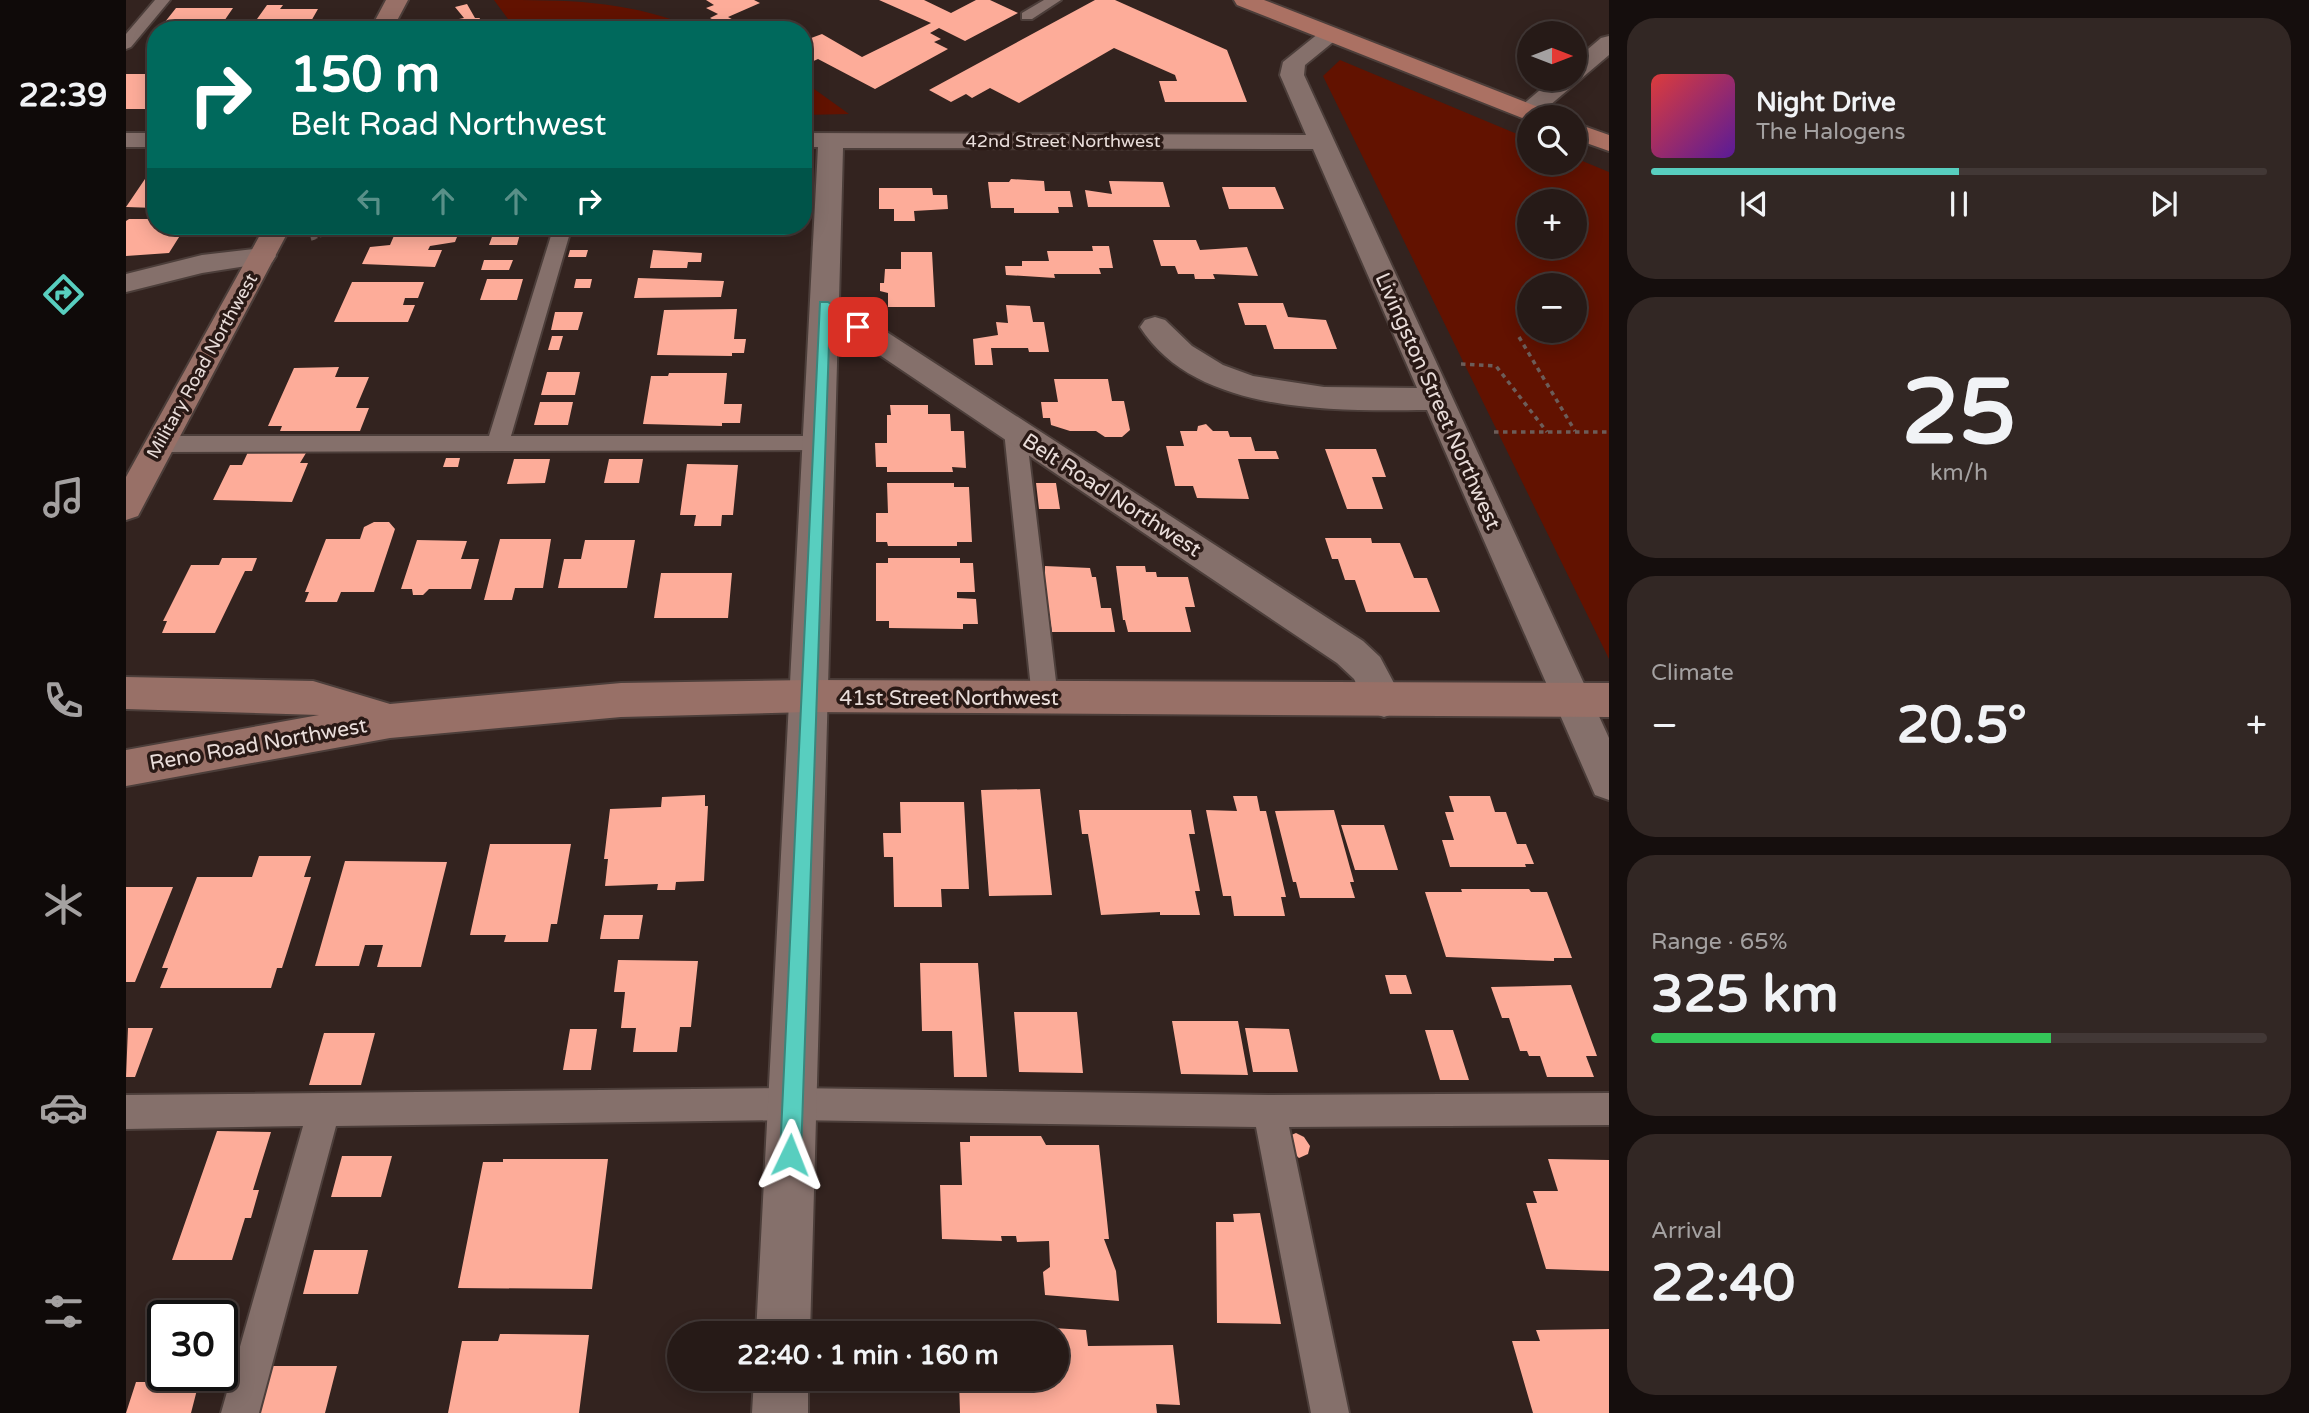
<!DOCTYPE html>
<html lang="en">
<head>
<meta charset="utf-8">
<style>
	:root { --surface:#261a17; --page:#322724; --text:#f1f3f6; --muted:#a4a1a1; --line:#423836; --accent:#58cebf }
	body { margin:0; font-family:"Varela Round",sans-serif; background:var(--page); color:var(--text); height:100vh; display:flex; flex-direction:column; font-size:26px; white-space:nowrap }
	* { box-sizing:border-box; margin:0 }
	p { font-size:23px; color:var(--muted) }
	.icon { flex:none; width:38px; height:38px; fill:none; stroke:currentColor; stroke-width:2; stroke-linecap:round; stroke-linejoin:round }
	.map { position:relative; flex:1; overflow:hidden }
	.panel { display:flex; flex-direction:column; gap:18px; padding:18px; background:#150e0d; width:700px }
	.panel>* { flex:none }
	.guide { position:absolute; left:21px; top:21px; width:665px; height:214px; border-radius:28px; box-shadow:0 4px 18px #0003,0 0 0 2px var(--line); background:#00695c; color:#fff; overflow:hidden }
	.needle { width:46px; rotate:90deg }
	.controls { position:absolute; left:1391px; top:21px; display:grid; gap:14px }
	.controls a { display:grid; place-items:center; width:70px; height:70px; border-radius:50%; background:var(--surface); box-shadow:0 4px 18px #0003,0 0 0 2px var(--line); font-size:35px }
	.speed { position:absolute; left:21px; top:1300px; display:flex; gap:14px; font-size:35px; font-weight:700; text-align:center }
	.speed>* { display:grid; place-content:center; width:91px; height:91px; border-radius:50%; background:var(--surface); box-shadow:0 4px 18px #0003,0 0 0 2px var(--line); line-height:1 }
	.speed .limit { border:4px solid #111; border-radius:10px; background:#fff; color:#111 }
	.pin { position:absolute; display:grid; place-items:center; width:60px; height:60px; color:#fff; margin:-30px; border-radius:14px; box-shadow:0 4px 10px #0006 }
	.me { position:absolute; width:77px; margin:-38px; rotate:2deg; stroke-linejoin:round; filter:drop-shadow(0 0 5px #0008) }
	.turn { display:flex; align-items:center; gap:24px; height:147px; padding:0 28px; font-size:32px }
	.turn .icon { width:91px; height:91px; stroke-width:2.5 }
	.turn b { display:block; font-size:49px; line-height:60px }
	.lanes { display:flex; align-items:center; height:66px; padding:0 28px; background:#0003; justify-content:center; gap:35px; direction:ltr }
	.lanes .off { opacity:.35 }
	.big { font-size:52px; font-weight:700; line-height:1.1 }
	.panel .card { flex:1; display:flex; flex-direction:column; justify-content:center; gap:10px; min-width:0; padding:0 24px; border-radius:28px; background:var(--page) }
	.panel .dial { align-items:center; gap:0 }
	.dial b { font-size:91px; line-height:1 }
	.song { display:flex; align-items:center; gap:21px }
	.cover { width:84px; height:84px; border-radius:10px; background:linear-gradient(135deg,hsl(0 70% 55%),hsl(270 70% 35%)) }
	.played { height:7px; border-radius:4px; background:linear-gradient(90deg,var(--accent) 50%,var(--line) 50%) }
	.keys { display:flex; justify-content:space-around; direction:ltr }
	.heat { display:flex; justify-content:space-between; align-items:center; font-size:38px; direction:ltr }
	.charge { height:10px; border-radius:5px; background:linear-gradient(90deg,#34c759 65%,var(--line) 0) }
	.trip { position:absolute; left:541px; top:1321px; width:402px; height:70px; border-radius:35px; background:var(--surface); box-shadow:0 4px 18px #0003,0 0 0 2px var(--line); font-weight:700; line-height:70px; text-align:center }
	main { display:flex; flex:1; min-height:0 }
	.tab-bar { display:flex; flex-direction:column; width:126px; justify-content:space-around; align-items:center; background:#0f0a09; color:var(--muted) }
	.tab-bar .icon { width:49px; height:49px }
	.tab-bar .selected { color:var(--accent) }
	.tab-bar b { font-size:32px; color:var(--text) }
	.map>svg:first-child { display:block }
</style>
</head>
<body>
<main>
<nav class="tab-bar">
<b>22:39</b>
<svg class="icon selected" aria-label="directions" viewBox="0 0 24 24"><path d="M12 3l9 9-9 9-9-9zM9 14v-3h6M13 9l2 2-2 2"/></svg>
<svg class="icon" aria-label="music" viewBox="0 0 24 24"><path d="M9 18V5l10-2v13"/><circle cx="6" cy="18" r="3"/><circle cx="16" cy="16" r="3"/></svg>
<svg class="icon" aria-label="phone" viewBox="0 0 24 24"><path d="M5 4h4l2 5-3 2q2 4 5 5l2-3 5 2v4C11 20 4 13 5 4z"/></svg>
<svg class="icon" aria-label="climate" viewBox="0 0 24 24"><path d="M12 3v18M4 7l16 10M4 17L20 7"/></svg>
<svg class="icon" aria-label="car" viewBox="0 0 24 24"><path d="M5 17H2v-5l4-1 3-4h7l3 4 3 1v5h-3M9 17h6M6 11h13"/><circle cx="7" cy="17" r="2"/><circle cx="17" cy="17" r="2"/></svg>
<svg class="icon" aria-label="filters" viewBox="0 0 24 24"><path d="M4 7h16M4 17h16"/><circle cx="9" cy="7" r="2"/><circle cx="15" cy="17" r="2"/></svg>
</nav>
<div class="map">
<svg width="1483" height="1413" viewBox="0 0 1483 1413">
	<rect width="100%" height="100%" fill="#33231f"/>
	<path fill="#621200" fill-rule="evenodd" d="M368 0C446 0 502 0 574 30H390Z
		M1214 60 1403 139 1404 163H1449V158L1483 172V659L1197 76ZM1404 201H1449V247H1404ZM1404 285H1449V331H1404Z
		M677 72 683 74 684 86 723 114 677 115Z"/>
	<path fill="#fdac99" d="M580 0H628L634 3 602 17 626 30H606L584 18 592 14 580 8 588 5Z
		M753 0H798L825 13 850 0H864L892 13 839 41 813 28 804 33 815 39 808 42 822 49 749 89 692 59 683 63 677 60V41L696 34 736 57 805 23Z
		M969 0H989L1101 50 1121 102H1039L1033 81H1051L1049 75 988 48 893 103 864 88 846 98 840 94 825 102 803 90Z
		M341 4 349 18H354L349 30H323L328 20 338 18 329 7Z
		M141 5H157L154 9H192L180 30H137L145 19H131Z
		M50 8H107L94 27H35Z
		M0 74H30V109H0Z
		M21 176H30V208L0 207Z
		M885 179 918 181 919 191H944L947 207H932L933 213H888V208H865L862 182H883Z
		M983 181 1037 182 1044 207H962L959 190 986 194Z
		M1096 187H1149L1158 209H1103Z
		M753 188H806L807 195H821L822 209 788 211 789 221H768V209H753Z
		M3 219H30V226H60L43 253 0 256V221Z
		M290 226 335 227 329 242 304 246 302 250H316L309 267 236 264 244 247 264 245 270 231H288Z
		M367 234H394L391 245H363Z
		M1027 240H1070L1074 250 1121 247 1132 276 1087 274 1089 279H1069L1068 274H1052L1049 266H1035Z
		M966 246H983L987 268H973L975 274H928L929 278 880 275 879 266H896V261H923L921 251H967Z
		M444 250H462L460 257H442Z
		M527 250 576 253 575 262H562L561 268H524Z
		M775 252H806L809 307H762V293L754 291V283H758L759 269H775Z
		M358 260H387L383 270H355Z
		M512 278 598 281 595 297 508 298Z
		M361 279H397L391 300H354Z
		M450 279H466L464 288H448Z
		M226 282H298L292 298H279L277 305H289L282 322H208Z
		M1112 303H1157L1162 317 1200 320 1211 349H1148L1140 325H1119Z
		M880 305 904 306 907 322H918L923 352H903L902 348H865L867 365H849L847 339 872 335 870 322 882 323Z
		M611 309 608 339H620L618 353H606V356L531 355 538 310Z
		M429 312H457L452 330H425Z
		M426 336H437L433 350H422Z
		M213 367 209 377H243L230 408H243L234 431H154L156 426H142L168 368Z
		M421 372H454L449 395H415Z
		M543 373H601L598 404H616L614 423H596V426L517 424 525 376H542Z
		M928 379H982L986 401H998L1004 430 996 437H979L970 431H944L925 425 924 418H917L915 402H932Z
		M414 402H447L442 425H408Z
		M764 405H802V414H824L825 431H838L840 468 826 467 827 472H761V467H750L749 443H761V415H765Z
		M1080 424 1087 431H1102L1104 437H1125L1129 451H1150L1153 459H1112L1123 499 1071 498 1067 486H1049L1040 446H1058L1054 431H1071L1072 426Z
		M1199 449H1250L1260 477H1246L1257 509H1221Z
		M122 452 180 453 174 463H182L166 502 87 500 104 465H116Z
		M320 458H334L332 467H317Z
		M388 459H424L419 483 381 484Z
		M483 459H517L513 483H478Z
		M561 464 612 465 607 515H596L595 526H568L570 515H554Z
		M761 483H828V487H843L846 542H831V546H762L761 542H750V513H762Z
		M910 483H930L934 509H913Z
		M248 522H263L269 529 248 592H215L211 602H179L183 592H179L200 539H234L238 527Z
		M1199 538H1245L1246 543H1274L1288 578H1301L1314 612H1240L1229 580H1219L1212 559H1206Z
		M374 539H425L417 588H389L386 600H358Z
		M291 540 341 541 335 559H353L345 589H303L297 595H287L286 589H275Z
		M459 540H509L501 588H432L438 559H455Z
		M96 558H131L126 571H119L89 633H36L41 621H37L65 565H93Z
		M762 558H834V563H847L849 592H831V598L850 599 852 624H837V629L763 628V621H750V563H762Z
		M919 566 964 568 966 577H970L975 608H985L989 632H926L917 578H919Z
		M990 566H1019L1020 572H1030L1031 577H1062L1069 607H1059L1065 632H1002L999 620H997Z
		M535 573H606L602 618H528Z
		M914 789 926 895 863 896 855 790Z
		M579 795V806H582L578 881 550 882 549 890H531L532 884 479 886 482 859H478L484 809 535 807 536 797Z
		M1107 796H1131L1134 811H1140L1160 897H1155L1159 916H1108L1105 896H1097L1080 810 1111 811Z
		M1323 796H1364L1369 812H1380L1391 844H1400L1408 864H1399L1400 867H1324L1316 840H1328L1319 812H1328Z
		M774 802H838L843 889H815L816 907H768L767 857H758L757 833H775Z
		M953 810H1065L1069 834H1063L1074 891H1069L1074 915H1034V912L975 915 962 834H956Z
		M1208 810 1228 882H1224L1229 898H1174L1170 882H1167L1149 811Z
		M1215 825H1258L1272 870H1229Z
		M364 844H445L431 924H425L422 942H378L380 935H344Z
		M133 856H185L178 877H185L156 968H151L145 988H34L42 968H36L71 877H126Z
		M219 861 321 862 295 967H251L257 945H239L233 966H189Z
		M0 887H47L9 982H0Z
		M1335 889H1403L1405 892H1421L1446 958H1428V961L1320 957 1299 892H1336Z
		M478 915H517L513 939H474Z
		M492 960 572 961 565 1027H554L551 1052H507L510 1028H495L499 992H488Z
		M794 963H852L861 1077H828L826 1031H796Z
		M1259 975H1280L1286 994H1264Z
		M1445 985 1471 1056H1460L1468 1077H1421L1414 1056H1403L1401 1051H1394L1383 1018H1376L1365 987Z
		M888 1012H951L957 1073 893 1072Z
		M1046 1021H1112L1122 1075 1055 1074Z
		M2 1028H27L9 1077H0Z
		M1119 1028 1163 1029 1172 1072H1127Z
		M444 1029H471L465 1070H437Z
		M1299 1030H1327L1343 1080H1314Z
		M198 1033H249L235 1085H183Z
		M91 1131 145 1132 127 1190H133L125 1218H119L106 1260H46Z
		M1170 1133 1178 1137 1184 1146 1182 1154 1173 1158 1161 1147 1163 1136Z
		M844 1136H915L920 1145H973L983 1239H978L990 1271 993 1301 919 1295 917 1272 924 1267 923 1241 891 1242 890 1236H875L876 1241 816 1239 814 1185H836L834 1142H844Z
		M216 1156H266L255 1197H205Z
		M377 1159H482L466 1289 332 1288 357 1162H377Z
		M1422 1159 1483 1160V1271L1420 1269 1400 1203H1411L1407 1191H1432Z
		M1134 1213 1155 1324 1091 1323 1090 1222H1108L1107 1214Z
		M188 1250H242L232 1294H177Z
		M894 1326 960 1330 962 1346 1047 1345 1054 1405 1030 1404 1031 1413H834L833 1379H931V1334H886Z
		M1483 1329V1413H1407L1386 1341H1414L1410 1330Z
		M374 1334 463 1335 453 1413H322L336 1341H372Z
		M143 1366H211L199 1413H131Z
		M10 1382H73L65 1413H0Z"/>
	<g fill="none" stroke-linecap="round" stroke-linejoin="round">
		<defs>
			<path id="service" d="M29 0H44L5 47 0 49V34Z
				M918 0H935L906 19H896V13Z
				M428 226H446L385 436H693L701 438 704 444 701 450 34 452 26 450 23 444 26 438 34 436H363Z
				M889 423 897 426 900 431 932 698 928 706 919 709 910 706 906 698 878 431 881 426Z
				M666 1088 1143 1095 1483 1093V1125L1163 1127 1223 1413H1185L1130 1127 666 1120 210 1126 133 1413H95L177 1126 0 1129V1095Z"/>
			<path id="minor" d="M1206 27 1217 34 1179 65 1178 75 1483 738V800L1469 795 1301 410C1210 411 1070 415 1014 327L1019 320 1029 317 1039 320 1066 346 1097 365 1127 376 1198 387 1291 388 1187 149 717 148 713 301 1237 641 1254 657 1277 700 1272 712 1258 717 1244 712 1228 679 1211 663 712 327 684 1334H630L692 147H677V133L1180 135 1154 75 1157 62 1198 29Z
				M1483 36V55L1410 117H1394L1390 112 1394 107 1427 79H1449V60L1475 38Z
				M0 133H30V147H0Z
				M136 248 146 250 150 256 146 262 76 273 0 292V274L76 255Z
				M628 1379H682V1413H626Z"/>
			<path id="secondary" d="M260 0H282L266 30H244Z
				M139 226H165L12 516 0 520V477Z
				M0 677 187 681 264 704 495 683 683 680 1483 683V717L683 712 495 717 264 738 0 786V750L193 715 0 709Z"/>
			<path id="primary" d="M1108 0H1138L1425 112 1428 117H1404V121L1111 5Z
				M1449 123 1483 135V151L1449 139Z"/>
		</defs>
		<use href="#service" stroke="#4c3e3a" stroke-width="4"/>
		<use href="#minor" stroke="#4c3e3a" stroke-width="4"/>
		<use href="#secondary" stroke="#4c3e3a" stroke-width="4"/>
		<use href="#primary" stroke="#4c3e3a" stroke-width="4"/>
		<path stroke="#6c5d59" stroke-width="2.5" stroke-dasharray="3.5 3.5" stroke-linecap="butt" d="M188 238 227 226"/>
		<path stroke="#6c5d59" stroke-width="3.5" stroke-dasharray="4.5 4.5" stroke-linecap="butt" d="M185 239 194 236
			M1393 337 1449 431
			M1335 364 1370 366 1421 432
			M1368 432H1483"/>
		<use href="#service" fill="#85706b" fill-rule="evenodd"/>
		<use href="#minor" fill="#85706b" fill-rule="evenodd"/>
		<use href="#secondary" fill="#987067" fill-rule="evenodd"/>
		<use href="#primary" fill="#ab7163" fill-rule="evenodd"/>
	</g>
	<path fill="#58cebf" stroke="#39867c" stroke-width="2" d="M694 302H702L738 327 727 330 704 314 675 1155 672 1162 664 1165 657 1162 654 1155Z"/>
	<g text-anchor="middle" stroke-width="7" stroke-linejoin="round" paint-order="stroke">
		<g font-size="18" fill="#e9ddda" stroke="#291915">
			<text x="937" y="147">42nd Street Northwest</text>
			<text transform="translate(76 366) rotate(-61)" y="6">Military Road Northwest</text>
		</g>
		<g font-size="21" fill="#e9ddda" stroke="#291915">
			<text transform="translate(1312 401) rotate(66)" y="7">Livingston Street Northwest</text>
			<text transform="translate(986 495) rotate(33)" y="7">Belt Road Northwest</text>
			<text x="823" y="705">41st Street Northwest</text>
			<text transform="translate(132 744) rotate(-10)" y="7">Reno Road Northwest</text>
		</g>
	</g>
</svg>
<div class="controls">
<a><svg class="needle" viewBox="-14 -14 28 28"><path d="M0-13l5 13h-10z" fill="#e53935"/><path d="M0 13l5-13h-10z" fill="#a4a1a1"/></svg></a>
<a><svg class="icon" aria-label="search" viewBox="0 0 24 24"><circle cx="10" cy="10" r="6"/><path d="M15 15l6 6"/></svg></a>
<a>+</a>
<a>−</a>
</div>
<div class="speed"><div class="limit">30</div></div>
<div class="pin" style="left:732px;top:327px;background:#d93025"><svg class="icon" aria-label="arrive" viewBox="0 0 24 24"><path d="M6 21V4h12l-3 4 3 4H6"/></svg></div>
<svg class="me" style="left:664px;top:1155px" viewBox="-20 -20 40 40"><path d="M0-17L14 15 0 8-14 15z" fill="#58cebf" stroke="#fff" stroke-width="4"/></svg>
<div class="trip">22:40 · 1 min · 160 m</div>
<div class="guide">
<div class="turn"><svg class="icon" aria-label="right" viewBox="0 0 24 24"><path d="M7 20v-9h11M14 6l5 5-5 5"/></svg><div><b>150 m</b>Belt Road Northwest</div></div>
<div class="lanes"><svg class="icon off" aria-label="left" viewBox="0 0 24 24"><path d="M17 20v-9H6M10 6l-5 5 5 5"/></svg><svg class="icon off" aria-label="ahead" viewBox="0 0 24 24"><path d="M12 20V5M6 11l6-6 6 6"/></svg><svg class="icon off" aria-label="ahead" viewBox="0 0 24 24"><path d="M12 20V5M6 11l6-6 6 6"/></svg><svg class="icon" aria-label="right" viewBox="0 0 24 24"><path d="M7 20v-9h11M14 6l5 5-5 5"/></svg></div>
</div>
</div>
<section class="panel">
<div class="card">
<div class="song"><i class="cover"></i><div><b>Night Drive</b><p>The Halogens</p></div></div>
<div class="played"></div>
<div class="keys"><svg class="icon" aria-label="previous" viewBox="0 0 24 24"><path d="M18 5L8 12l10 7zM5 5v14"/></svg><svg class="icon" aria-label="pause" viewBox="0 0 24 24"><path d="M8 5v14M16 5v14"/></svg><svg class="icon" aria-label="next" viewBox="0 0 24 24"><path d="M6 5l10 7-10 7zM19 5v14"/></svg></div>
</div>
<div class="card dial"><b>25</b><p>km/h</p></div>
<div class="card"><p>Climate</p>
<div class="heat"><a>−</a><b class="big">20.5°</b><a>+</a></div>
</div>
<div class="card"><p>Range · 65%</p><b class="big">325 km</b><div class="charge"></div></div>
<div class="card"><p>Arrival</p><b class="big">22:40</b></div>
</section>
</main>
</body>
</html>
